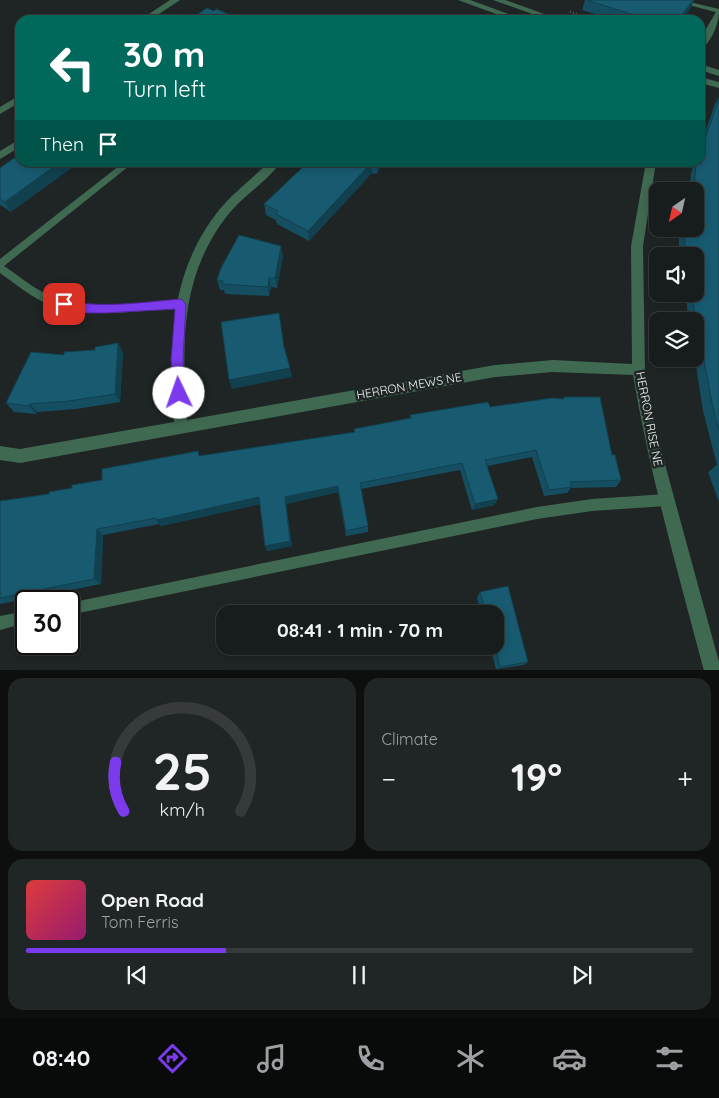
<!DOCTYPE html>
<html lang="en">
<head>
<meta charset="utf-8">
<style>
	:root { --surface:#171c1c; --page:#202525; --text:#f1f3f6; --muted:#9ea1a3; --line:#363a3b; --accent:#7c3aed }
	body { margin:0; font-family:Quicksand,sans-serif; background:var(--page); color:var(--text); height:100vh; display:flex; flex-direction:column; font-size:19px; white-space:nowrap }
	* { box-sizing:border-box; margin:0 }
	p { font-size:16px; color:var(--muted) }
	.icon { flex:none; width:28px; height:28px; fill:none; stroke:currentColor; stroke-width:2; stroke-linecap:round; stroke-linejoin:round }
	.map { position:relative; height:670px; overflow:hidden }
	.sheet { display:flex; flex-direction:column; gap:8px; padding:8px; background:#0d0f0f; flex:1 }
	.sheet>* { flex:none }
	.banner { position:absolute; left:15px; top:15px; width:690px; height:152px; border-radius:15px; box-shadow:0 2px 8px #0003,0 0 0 1px var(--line); background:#00695c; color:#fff; overflow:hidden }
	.needle { width:32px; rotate:214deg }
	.fabs { position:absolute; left:649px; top:182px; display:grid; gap:10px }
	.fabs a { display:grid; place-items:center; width:55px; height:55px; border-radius:10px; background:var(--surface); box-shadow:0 2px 8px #0003,0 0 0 1px var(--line); font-size:25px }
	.speed { position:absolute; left:15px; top:590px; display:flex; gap:10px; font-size:25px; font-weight:700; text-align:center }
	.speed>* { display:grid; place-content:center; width:65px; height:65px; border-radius:50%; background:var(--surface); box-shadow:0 2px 8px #0003,0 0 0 1px var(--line); line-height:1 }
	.speed .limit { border:2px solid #111; border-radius:8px; background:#fff; color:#111 }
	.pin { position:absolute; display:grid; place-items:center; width:42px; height:42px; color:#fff; margin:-21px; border-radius:10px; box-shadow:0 2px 8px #0006 }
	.me { position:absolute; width:55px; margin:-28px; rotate:357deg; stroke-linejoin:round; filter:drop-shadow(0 0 4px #0008) }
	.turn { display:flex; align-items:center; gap:18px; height:105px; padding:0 25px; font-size:22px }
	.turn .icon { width:65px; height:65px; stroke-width:2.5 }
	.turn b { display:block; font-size:35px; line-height:42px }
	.then { display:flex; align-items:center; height:48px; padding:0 25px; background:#0003; gap:10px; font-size:19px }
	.big { font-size:38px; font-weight:700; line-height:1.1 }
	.sheet .widget { flex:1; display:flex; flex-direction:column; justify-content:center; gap:8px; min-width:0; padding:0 18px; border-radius:15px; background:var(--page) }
	.sheet .dial { align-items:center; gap:0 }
	.dial svg { height:130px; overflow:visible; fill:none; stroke:var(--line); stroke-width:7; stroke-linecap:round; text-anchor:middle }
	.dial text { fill:var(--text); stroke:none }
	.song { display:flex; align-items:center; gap:15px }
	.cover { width:60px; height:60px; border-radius:8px; background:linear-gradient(135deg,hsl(0 70% 55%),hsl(320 70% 35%)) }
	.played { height:5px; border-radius:2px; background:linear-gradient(90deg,var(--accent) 30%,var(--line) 30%) }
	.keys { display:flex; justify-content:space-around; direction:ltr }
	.heat { display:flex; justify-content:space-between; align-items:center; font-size:28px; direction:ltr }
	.sheet .tiles { flex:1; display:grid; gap:8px; grid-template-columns:1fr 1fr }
	.widget:last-child { grid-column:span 2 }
	.trip { position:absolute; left:216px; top:605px; width:288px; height:50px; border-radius:15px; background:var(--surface); box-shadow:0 2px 8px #0003,0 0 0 1px var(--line); font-weight:700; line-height:50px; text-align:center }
	.dock { display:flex; height:80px; justify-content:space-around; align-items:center; background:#090b0b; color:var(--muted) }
	.dock .icon { width:35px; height:35px }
	.dock .active { color:var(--accent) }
	.dock b { font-size:22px; color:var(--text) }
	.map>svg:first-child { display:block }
</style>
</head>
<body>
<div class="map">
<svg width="719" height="671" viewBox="0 0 719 671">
	<rect width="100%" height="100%" fill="#1f2525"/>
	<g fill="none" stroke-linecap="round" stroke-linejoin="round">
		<path stroke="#8b9190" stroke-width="2.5" stroke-dasharray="0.5 2.5" stroke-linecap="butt" d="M570 12 593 20"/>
		<path fill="#406952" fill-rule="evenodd" d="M670 0H681L719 9V13Z
			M124 162H134L4 266C19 276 33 288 50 296 89 314 139 303 181 300L184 301 186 304 184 307C172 311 156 310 143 311 109 314 73 316 41 301 26 293 13 282 0 273V259Z
			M666 494 670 496 672 500 670 504 666 506 592 511 537 519 69 615V603L537 507 592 499Z
			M26 611V623L0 630V616Z"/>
		<path fill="#406952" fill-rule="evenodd" d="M170 0H180L150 20H140Z
			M458 0H470L525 20H513Z
			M493 0H505L561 20H549Z
			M716 12H719C719 23 711 44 700 49V39Z
			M700 64 719 70V76L700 70Z
			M700 77 719 82V88L700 83Z
			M20 95V102L0 114V107Z
			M20 139V147L0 159V151Z
			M269 162H281C266 183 242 196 227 216 179 278 182 346 187 420L495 365 553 360 632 364 631 246 646 162H656L643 246 645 370 657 435 719 662V671H704C678 573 650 475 633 375L553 372 495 377 20 463 0 460V446L20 449 174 422C170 344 168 275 219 210 234 192 253 178 269 162Z"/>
	</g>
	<path fill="#154e61" d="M585 0H694L690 9 681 20H614L582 10Z
		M719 97V502L708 472 717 465 703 411 695 359V321H688L686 294H695V256H679V231L680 229H695V191H689L691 174 694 162H700V147L715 104Z
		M310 162H383L377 174 372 173 309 241 277 224 276 220 266 215 264 204Z
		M0 168 11 212 0 205Z
		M283 256 277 288 271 287 269 296 225 294 224 290H220L217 280Z
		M118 343 123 353 120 402 76 409 37 412 36 414 14 412 6 403 64 355 95 350Z
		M564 397 612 455 621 480 616 487 571 488 567 493 544 496 532 457 487 466 498 499 494 505 472 510 460 470 361 489 368 526V532L346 536 338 492 286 504 292 546 267 551 265 546 260 504 161 526 159 524 103 535 101 584 0 604V501L49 494 201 456 354 432V429L410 418V415L563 399Z
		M480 592 528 662 524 665 496 669 490 646H495V614H481L477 597Z"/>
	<path fill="#11404f" d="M694 0 690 9 681 20H678Z
		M60 162H80L11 212 5 202Z
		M372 162V173L309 241 308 231Z
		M378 162H383L377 174V164Z
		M281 246 283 256 277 288 275 278Z
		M269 278 271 287 269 296 268 287Z
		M118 343 123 353 120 402 115 394Z
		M290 368 292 377 232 389 229 380Z
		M30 404 37 412 36 414 29 406Z
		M338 486V492L286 504 292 546 267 551 265 546 285 497Z
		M259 497 261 504 161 526 156 520Z
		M498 499 494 505 472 510 475 504Z
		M97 529 103 535 101 584 94 579Z"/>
	<path fill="#185b71" stroke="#11404f" d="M587 0H693L678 20H649Z
		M207 8 214 11 216 9 243 20H189Z
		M719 99V431L712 403 700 339H699L694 311 693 294H695V256L685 255V229H695V191H694L696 163 700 162V153Z
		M20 154V162H60L5 202 0 199V168Z
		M310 162H372L308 231 276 214 278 211 264 204 305 165 307 166Z
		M239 235 281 246 275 278H269L268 287 222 284 223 281 217 280 221 268Z
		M279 313 284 347 290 368 229 380 221 322Z
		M118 343 115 394 69 401 30 404 29 406 6 403 31 352 64 355V352L95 350V347Z
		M564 397H600L612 455H615L621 480 570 482 572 487 549 490 536 450 485 460 498 499 475 504 462 463 360 483 368 526 346 531 338 486 285 497 290 541 265 546 259 497 156 520V518L97 529 94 579 0 598V501L49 494V492L72 488V485L102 480V469L198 451 199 456 355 432 354 429 411 418 410 415 488 402 490 407 552 398 564 399Z
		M508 586 528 662 500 667 495 646V614H486L480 592Z"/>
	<path fill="#7c3aed" stroke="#51269a" d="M181 299 186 304 183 360 185 393 184 396 179 398 175 396 173 393 171 360 175 309 106 313H80L60 307 58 304 64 300C101 309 143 302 181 299Z"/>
	<g text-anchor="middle" stroke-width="5" stroke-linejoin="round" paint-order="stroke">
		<g font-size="12" fill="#ecf1f0" stroke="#1f2525">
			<text transform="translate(409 386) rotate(-10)" y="4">HERRON MEWS NE</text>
			<text transform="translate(649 419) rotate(79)" y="4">HERRON RISE NE</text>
		</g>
	</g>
</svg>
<div class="fabs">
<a><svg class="needle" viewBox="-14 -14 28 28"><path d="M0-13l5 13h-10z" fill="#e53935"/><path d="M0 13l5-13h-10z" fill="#9ea1a3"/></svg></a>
<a><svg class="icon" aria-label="sound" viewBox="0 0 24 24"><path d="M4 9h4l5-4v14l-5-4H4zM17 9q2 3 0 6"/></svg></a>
<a><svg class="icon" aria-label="layers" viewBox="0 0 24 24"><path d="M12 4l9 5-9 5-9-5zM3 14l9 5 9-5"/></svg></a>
</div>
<div class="speed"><div class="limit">30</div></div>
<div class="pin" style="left:64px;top:304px;background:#d93025"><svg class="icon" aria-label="arrive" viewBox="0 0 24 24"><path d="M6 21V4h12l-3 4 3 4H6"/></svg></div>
<svg class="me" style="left:179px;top:393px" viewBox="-20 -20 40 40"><circle r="19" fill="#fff"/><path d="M0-13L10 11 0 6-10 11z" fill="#7c3aed"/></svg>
<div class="trip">08:41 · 1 min · 70 m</div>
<div class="banner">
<div class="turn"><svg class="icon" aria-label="left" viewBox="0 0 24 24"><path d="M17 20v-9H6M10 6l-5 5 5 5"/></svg><div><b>30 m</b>Turn left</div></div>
<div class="then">Then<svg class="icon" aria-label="arrive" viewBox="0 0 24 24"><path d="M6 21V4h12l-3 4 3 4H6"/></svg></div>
</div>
</div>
<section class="sheet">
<div class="tiles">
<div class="widget dial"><svg viewBox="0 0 100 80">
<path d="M14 69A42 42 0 1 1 86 69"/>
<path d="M14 69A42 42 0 0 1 9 39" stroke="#7c3aed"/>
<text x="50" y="56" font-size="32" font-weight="700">25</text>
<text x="50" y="72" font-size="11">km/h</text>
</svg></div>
<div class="widget"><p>Climate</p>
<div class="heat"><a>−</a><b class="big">19°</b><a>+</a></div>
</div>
<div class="widget">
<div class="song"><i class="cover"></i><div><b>Open Road</b><p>Tom Ferris</p></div></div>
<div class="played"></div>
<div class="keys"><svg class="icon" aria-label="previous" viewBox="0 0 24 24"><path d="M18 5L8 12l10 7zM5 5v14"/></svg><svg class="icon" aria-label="pause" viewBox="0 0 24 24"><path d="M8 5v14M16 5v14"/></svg><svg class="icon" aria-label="next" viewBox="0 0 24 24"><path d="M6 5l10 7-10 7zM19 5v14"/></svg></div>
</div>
</div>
</section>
<nav class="dock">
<b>08:40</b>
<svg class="icon active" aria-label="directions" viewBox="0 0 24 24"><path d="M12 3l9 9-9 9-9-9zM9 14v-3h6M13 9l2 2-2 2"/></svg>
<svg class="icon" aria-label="music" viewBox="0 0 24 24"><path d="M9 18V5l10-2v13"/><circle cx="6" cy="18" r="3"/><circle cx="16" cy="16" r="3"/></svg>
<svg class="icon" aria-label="phone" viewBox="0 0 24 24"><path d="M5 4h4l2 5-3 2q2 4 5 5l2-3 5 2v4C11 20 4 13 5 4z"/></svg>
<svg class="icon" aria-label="climate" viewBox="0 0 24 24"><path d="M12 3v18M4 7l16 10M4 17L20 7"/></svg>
<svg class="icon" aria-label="car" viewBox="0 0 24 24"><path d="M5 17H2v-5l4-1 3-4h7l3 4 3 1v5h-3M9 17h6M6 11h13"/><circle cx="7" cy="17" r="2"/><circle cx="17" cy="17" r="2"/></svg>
<svg class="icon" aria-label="filters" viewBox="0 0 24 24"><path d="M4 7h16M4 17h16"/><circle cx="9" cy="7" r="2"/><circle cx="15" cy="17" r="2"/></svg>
</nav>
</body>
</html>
